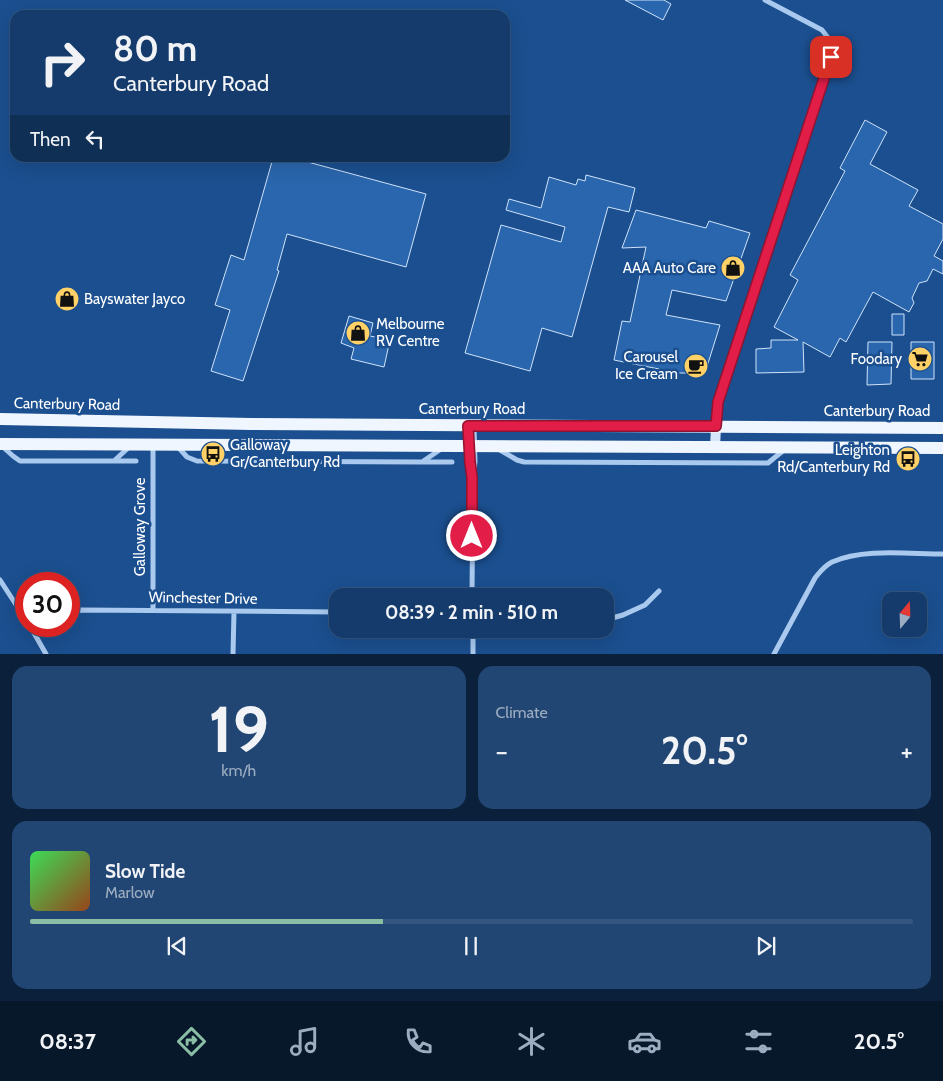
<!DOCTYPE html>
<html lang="en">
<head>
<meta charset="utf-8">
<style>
	:root { --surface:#143b6b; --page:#214673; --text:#f1f3f6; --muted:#9dadc1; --line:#33557e; --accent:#8abfa5 }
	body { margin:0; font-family:Cabin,sans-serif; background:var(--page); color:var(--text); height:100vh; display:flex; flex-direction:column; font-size:19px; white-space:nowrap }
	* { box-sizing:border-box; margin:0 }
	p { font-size:16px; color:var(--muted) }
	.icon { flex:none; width:28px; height:28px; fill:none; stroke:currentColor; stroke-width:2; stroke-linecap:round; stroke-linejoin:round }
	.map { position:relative; height:654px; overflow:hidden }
	.sheet { display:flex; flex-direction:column; gap:12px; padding:12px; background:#0b203b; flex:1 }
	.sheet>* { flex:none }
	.top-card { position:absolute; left:10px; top:10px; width:500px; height:152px; border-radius:15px; box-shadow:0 5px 20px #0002,0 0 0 1px var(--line); background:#143b6b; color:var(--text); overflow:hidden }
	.needle { width:32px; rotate:19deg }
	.buttons { position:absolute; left:882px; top:592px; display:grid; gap:10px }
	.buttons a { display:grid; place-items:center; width:45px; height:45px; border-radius:10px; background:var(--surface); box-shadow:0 5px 20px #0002,0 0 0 1px var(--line); font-size:25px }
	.speed { position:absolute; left:15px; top:572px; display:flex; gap:10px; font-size:25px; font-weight:700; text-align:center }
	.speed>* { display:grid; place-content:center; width:65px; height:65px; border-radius:50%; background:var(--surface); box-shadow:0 5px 20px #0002,0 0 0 1px var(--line); line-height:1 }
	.speed .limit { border:8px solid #d22; background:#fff; color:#111 }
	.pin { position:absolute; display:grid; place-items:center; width:42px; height:42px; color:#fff; margin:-21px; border-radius:10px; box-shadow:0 2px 8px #0006 }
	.me { position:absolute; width:55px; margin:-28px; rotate:0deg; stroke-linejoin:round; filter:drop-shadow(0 0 4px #0008) }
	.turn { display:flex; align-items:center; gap:18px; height:105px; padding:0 20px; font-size:22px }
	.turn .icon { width:65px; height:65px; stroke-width:2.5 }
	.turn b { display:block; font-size:35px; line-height:42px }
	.then { display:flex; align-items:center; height:48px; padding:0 20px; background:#0003; gap:10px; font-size:19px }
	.big { font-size:38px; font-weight:700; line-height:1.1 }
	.sheet .tile { flex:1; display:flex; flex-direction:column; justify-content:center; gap:8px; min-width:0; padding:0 18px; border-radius:15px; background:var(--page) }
	.sheet .dial { align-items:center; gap:0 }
	.dial b { font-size:65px; line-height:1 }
	.song { display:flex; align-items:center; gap:15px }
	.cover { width:60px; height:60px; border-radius:8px; background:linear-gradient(135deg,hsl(130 70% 55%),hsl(20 70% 35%)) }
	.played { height:5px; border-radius:2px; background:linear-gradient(90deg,var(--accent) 40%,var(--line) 40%) }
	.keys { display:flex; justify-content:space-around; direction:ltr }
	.heat { display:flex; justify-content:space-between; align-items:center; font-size:28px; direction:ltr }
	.sheet .tiles { flex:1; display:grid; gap:12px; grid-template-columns:1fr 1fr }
	.tile:last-child { grid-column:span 2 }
	.trip { position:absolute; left:329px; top:588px; width:285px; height:50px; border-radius:15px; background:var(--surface); box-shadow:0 5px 20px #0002,0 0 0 1px var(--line); font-weight:700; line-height:50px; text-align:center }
	.menu { display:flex; height:80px; justify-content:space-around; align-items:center; background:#08182b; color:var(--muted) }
	.menu .icon { width:35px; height:35px }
	.menu .selected { color:var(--accent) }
	.menu b { font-size:22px; color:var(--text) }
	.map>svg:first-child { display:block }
</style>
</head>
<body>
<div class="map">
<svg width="943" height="654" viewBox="0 0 943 654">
	<rect width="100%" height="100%" fill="#1b4f8f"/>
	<path fill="#2a66ad" stroke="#cfe3fa" d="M625 0H664L671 4 663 20Z
		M865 120 887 132 870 164 918 190 909 206 943 224V239L934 256 943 261V274L933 269 927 281 919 283 912 298 914 303 909 312 873 292 846 342 840 338 830 357 803 342 804 372 756 373V349L771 348V340H798L774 327 798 280 790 275 845 171 840 168Z
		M273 158H293L426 194 406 267 287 234 277 270 279 271 243 381 211 371 230 310 215 305 231 255 244 260Z
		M586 175 635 188 629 212 608 207 572 337 542 328 530 371 465 353 501 225 561 242 565 227 506 210 509 199 541 208 549 177 576 185 578 179 585 181Z
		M636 210 706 228 709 221 750 233 726 301 672 290 666 315 720 325 705 373H658L659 369 614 360 622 321 630 322 646 247 622 248Z
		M892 314H904V335H892Z
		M349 316 373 323 370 336 390 340 384 367 351 359 354 348 341 343Z
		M868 342H892L891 384 867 385Z
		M911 342H934V379H911Z"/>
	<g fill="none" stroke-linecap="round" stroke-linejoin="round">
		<path stroke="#a9c9ee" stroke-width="5" d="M469 426 472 471
			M716 426 717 402 831 57 832 43 822 30 765 0
			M3 447 13 456 20 461H114L129 447
			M178 447 187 457 197 461 422 462 441 449
			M500 450 517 460 524 462 768 463 784 450
			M114 461H136
			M423 462H452
			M0 580 26 620
			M472 596 473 477 475 462 474 426
			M153 610V445
			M69 613 81 610 338 612
			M605 620 623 615 645 605 659 591
			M30 626 46 654
			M473 629V654
			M33 631 41 626
			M233 654 234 612
			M774 654 815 578C820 572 824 566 832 562 863 548 909 554 943 554"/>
		<path stroke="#d6e6fa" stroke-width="10" d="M715 447 716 427"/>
		<path stroke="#f0f6ff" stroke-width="12" d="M0 419 251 424 943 428
			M0 444 943 448"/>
	</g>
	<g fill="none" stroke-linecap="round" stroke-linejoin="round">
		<defs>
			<path id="route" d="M472 536V477L470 462 468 426H716L718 402 831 57"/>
		</defs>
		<use href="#route" stroke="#92132f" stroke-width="12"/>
		<use href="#route" stroke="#e11d48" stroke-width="9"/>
	</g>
	<defs>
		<symbol id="shop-disc" viewBox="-11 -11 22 22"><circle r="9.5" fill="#ffd166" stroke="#1b4f8f"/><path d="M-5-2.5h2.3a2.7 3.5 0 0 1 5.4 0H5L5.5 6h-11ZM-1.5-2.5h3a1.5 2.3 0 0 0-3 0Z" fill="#111"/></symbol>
		<symbol id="supermarket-disc" viewBox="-11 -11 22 22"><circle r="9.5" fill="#ffd166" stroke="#1b4f8f"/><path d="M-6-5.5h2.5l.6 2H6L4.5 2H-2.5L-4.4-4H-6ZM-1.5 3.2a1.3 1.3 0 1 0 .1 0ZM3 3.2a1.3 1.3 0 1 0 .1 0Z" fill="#111"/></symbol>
		<symbol id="cafe-disc" viewBox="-11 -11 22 22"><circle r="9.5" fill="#ffd166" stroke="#1b4f8f"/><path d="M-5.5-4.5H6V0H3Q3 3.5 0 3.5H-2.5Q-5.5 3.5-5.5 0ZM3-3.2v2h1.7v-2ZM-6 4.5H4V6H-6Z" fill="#111"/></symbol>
		<symbol id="bus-disc" viewBox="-11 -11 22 22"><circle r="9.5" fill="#ffd166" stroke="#1b4f8f"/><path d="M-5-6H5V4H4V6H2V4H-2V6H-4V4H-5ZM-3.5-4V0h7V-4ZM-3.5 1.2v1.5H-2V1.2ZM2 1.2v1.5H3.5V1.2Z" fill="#111"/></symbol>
	</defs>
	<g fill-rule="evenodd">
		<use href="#shop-disc" x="719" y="254" width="28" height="28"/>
		<use href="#shop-disc" x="53" y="285" width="28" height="28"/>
		<use href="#shop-disc" x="344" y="319" width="28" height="28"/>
		<use href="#supermarket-disc" x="906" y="345" width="28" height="28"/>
		<use href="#cafe-disc" x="682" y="352" width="28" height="28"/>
		<use href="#bus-disc" x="199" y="440" width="28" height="28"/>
		<use href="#bus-disc" x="894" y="445" width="28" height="28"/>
	</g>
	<g text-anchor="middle" stroke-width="5" stroke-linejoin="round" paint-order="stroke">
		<g font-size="15" fill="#fff" stroke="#1b4f8f" text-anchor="end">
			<text x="716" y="273">AAA Auto Care</text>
			<text x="84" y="304" text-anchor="start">Bayswater Jayco</text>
			<text x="376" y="329" text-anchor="start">Melbourne<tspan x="376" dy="17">RV Centre</tspan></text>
			<text x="678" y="362">Carousel<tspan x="678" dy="17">Ice Cream</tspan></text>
			<text x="902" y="364">Foodary</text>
			<text x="230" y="450" text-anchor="start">Galloway<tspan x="230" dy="17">Gr/Canterbury Rd</tspan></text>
			<text x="890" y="455">Leighton<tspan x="890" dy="17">Rd/Canterbury Rd</tspan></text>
		</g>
		<g font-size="15" fill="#fff" stroke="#1b4f8f">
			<text transform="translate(67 404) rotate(1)" y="5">Canterbury Road</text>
			<text x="472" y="414">Canterbury Road</text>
			<text x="877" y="416">Canterbury Road</text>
			<text transform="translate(140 527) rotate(-90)" y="5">Galloway Grove</text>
			<text transform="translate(203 598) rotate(1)" y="5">Winchester Drive</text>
		</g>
	</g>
</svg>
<div class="buttons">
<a><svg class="needle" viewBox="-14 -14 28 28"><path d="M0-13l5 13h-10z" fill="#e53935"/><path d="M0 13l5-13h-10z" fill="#9dadc1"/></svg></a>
</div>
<div class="speed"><div class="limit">30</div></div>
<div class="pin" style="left:831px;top:57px;background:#d93025"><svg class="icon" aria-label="arrive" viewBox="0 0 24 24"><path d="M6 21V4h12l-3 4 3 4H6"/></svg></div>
<svg class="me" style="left:472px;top:536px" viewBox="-20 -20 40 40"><circle r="17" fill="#e11d48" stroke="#fff" stroke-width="3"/><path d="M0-11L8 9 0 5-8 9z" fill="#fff"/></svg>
<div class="trip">08:39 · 2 min · 510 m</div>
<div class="top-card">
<div class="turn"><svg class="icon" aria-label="right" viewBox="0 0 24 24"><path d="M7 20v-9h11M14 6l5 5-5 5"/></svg><div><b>80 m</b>Canterbury Road</div></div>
<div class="then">Then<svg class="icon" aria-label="left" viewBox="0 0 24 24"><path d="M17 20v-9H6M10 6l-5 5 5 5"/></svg></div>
</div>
</div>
<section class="sheet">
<div class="tiles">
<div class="tile dial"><b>19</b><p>km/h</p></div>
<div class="tile"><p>Climate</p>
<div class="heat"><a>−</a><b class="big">20.5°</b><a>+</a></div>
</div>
<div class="tile">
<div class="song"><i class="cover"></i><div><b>Slow Tide</b><p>Marlow</p></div></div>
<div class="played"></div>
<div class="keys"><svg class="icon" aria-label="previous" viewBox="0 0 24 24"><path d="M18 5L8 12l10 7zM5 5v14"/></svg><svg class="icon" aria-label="pause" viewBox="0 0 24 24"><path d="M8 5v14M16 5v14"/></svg><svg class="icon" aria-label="next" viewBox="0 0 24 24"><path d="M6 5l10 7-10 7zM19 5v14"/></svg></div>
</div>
</div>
</section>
<nav class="menu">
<b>08:37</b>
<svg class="icon selected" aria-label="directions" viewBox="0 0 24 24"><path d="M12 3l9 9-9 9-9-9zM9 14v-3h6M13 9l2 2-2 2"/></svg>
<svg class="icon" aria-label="music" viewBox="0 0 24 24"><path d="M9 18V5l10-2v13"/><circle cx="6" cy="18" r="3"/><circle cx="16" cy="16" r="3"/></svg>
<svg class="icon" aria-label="phone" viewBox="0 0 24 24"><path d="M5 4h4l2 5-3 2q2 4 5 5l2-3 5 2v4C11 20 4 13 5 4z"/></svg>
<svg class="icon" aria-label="climate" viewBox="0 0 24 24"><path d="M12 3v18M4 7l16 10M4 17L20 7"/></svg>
<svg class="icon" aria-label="car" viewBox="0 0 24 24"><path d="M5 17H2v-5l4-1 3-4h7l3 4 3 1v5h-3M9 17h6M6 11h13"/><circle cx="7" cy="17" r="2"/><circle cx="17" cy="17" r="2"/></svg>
<svg class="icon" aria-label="filters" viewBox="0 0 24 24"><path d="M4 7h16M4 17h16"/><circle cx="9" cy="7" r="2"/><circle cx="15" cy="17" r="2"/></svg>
<b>20.5°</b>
</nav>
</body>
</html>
